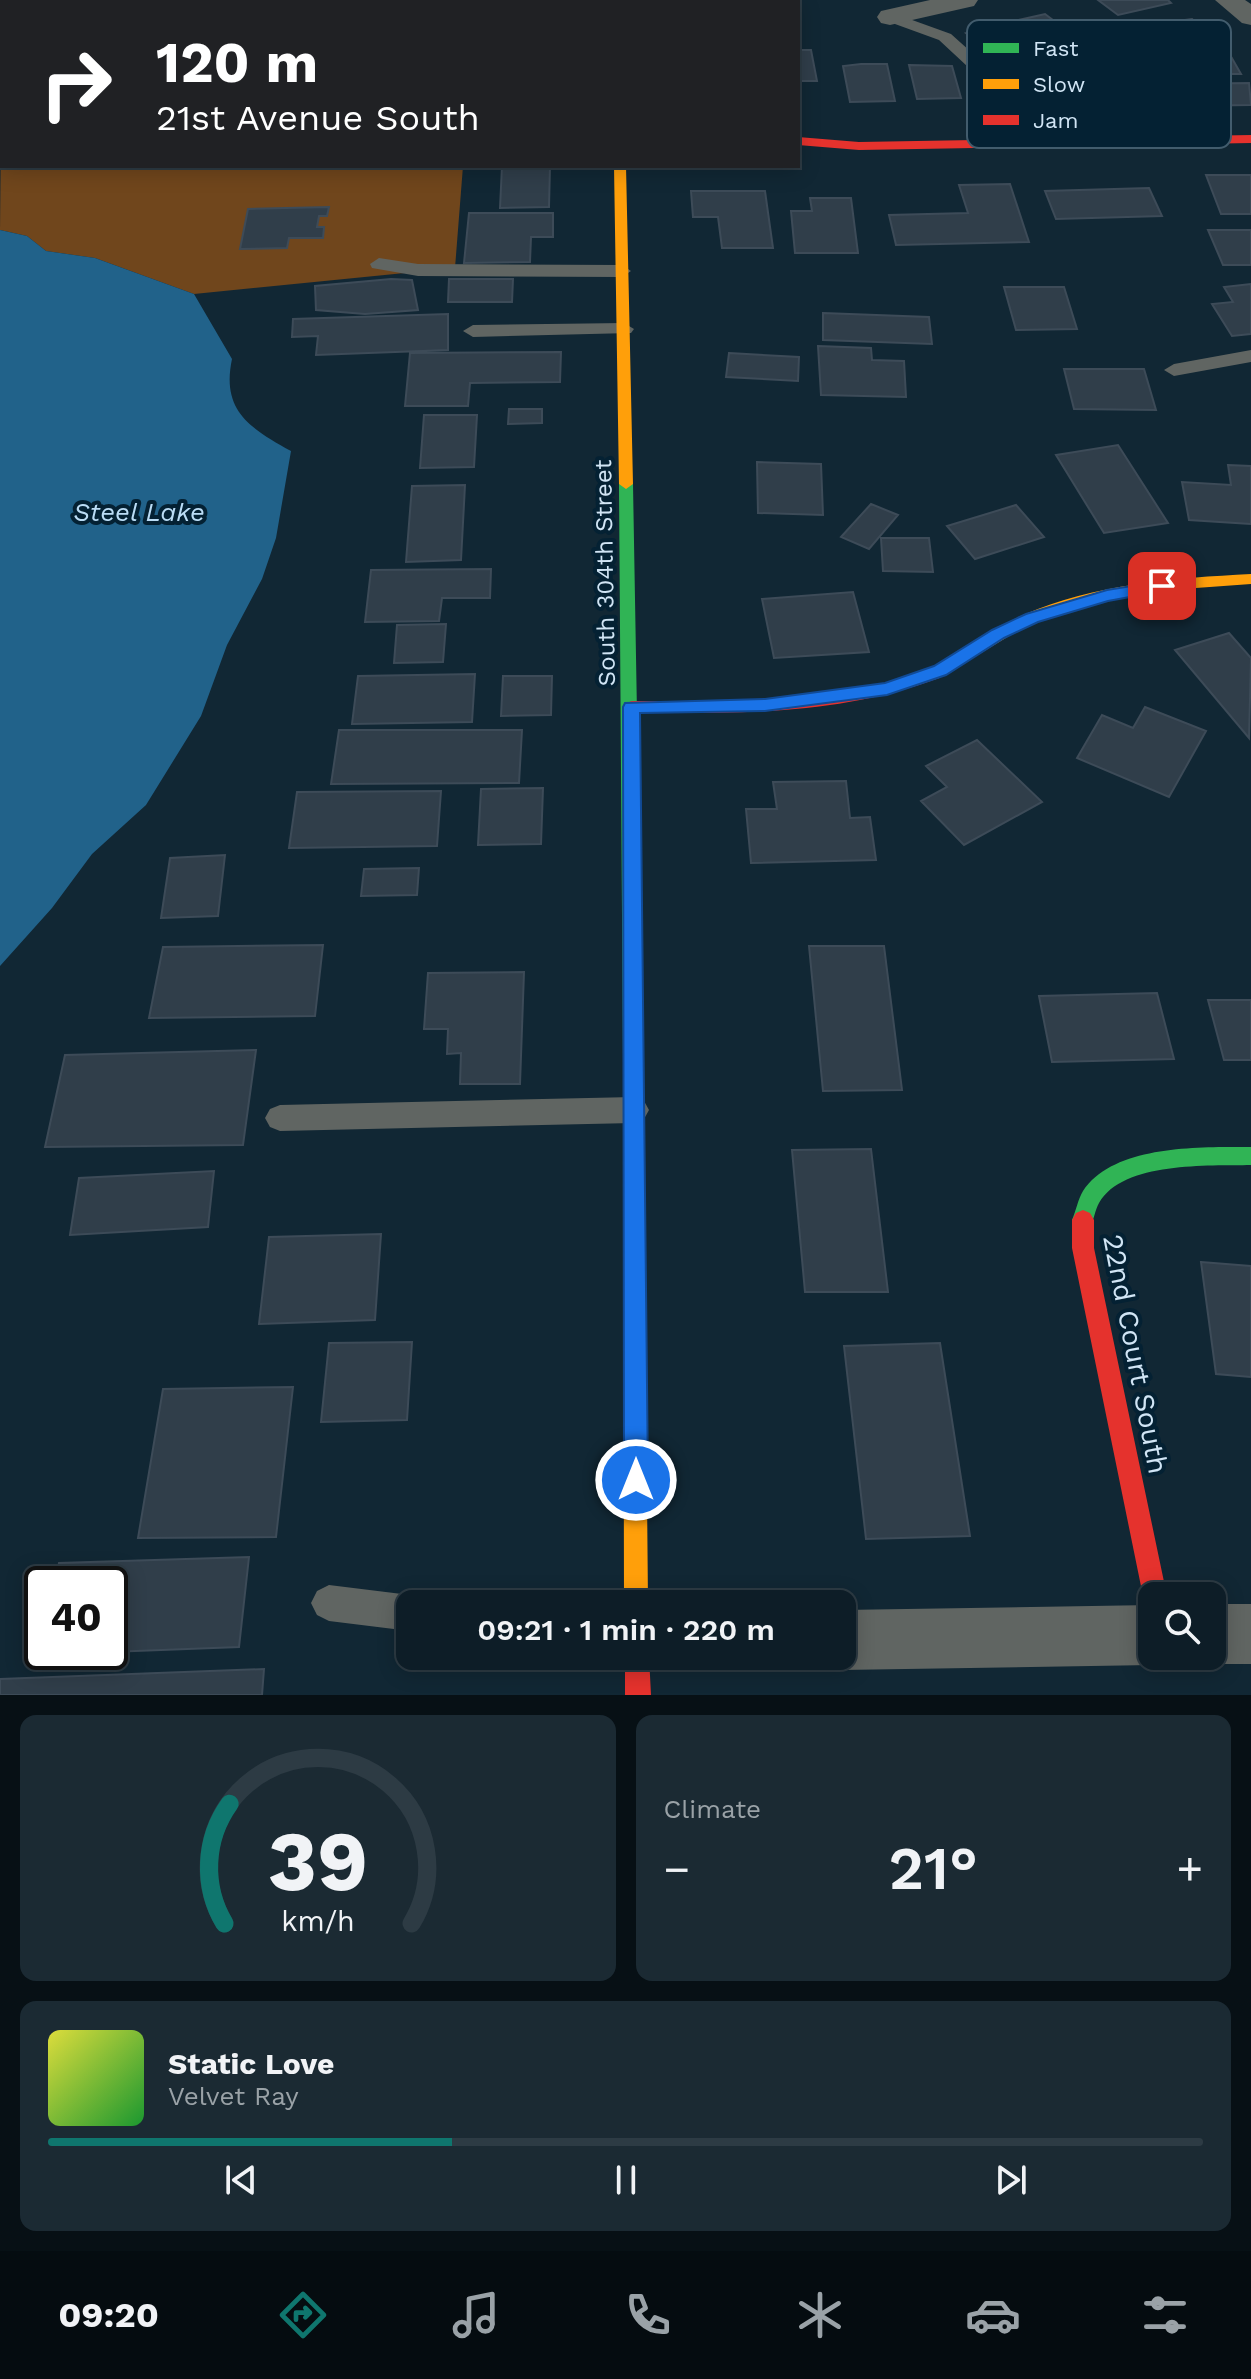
<!DOCTYPE html>
<html lang="en">
<head>
<meta charset="utf-8">
<style>
	:root { --surface:#0d1d27; --page:#1b2a33; --text:#f1f3f6; --muted:#9aa2a7; --line:#2d3b44; --accent:#0f766e }
	body { margin:0; font-family:"Work Sans",sans-serif; background:var(--page); color:var(--text); height:100vh; display:flex; flex-direction:column; font-size:30px; white-space:nowrap }
	* { box-sizing:border-box; margin:0 }
	p { font-size:26px; color:var(--muted) }
	.icon { flex:none; width:44px; height:44px; fill:none; stroke:currentColor; stroke-width:2; stroke-linecap:round; stroke-linejoin:round }
	.map { position:relative; height:1695px; overflow:hidden }
	.panel { display:flex; flex-direction:column; gap:20px; padding:20px; background:#071015; flex:1 }
	.panel>* { flex:none }
	.top-card { position:absolute; left:0px; top:0px; width:800px; height:168px; box-shadow:0 4px 20px #0003,0 0 0 2px var(--line); background:#202124; color:#fff; overflow:hidden }
	.tools { position:absolute; left:1138px; top:1582px; display:grid; gap:16px }
	.tools a { display:grid; place-items:center; width:88px; height:88px; border-radius:16px; background:var(--surface); box-shadow:0 4px 20px #0003,0 0 0 2px var(--line); font-size:40px }
	.speed { position:absolute; left:24px; top:1566px; display:flex; gap:16px; font-size:40px; font-weight:700; text-align:center }
	.speed>* { display:grid; place-content:center; width:104px; height:104px; border-radius:50%; background:var(--surface); box-shadow:0 4px 20px #0003,0 0 0 2px var(--line); line-height:1 }
	.speed .limit { border:4px solid #111; border-radius:12px; background:#fff; color:#111 }
	.pin { position:absolute; display:grid; place-items:center; width:68px; height:68px; color:#fff; margin:-34px; border-radius:16px; box-shadow:0 4px 12px #0006 }
	.me { position:absolute; width:88px; margin:-44px; rotate:0deg; stroke-linejoin:round; filter:drop-shadow(0 0 6px #0008) }
	.turn { display:flex; align-items:center; gap:28px; height:168px; padding:0 24px; font-size:36px }
	.turn .icon { width:104px; height:104px; stroke-width:2.5 }
	.turn b { display:block; font-size:56px; line-height:68px }
	.big { font-size:60px; font-weight:600; line-height:1.1 }
	.panel .tile { flex:1; display:flex; flex-direction:column; justify-content:center; gap:12px; min-width:0; padding:0 28px; border-radius:16px; background:var(--page) }
	.panel .dial { align-items:center; gap:0 }
	.dial svg { height:208px; overflow:visible; fill:none; stroke:var(--line); stroke-width:7; stroke-linecap:round; text-anchor:middle }
	.dial text { fill:var(--text); stroke:none }
	.song { display:flex; align-items:center; gap:24px }
	.cover { width:96px; height:96px; border-radius:12px; background:linear-gradient(135deg,hsl(60 70% 55%),hsl(130 70% 35%)) }
	.played { height:8px; border-radius:4px; background:linear-gradient(90deg,var(--accent) 35%,var(--line) 35%) }
	.keys { display:flex; justify-content:space-around; direction:ltr }
	.heat { display:flex; justify-content:space-between; align-items:center; font-size:44px; direction:ltr }
	.panel .tiles { flex:1; display:grid; gap:20px; grid-template-columns:1fr 1fr }
	.tile:last-child { grid-column:span 2 }
	.trip { position:absolute; left:396px; top:1590px; width:460px; height:80px; border-radius:16px; background:var(--surface); box-shadow:0 4px 20px #0003,0 0 0 2px var(--line); font-weight:600; line-height:80px; text-align:center }
	.tabs { display:flex; height:128px; justify-content:space-around; align-items:center; background:#050c10; color:var(--muted) }
	.tabs .icon { width:56px; height:56px }
	.tabs .selected { color:var(--accent) }
	.tabs b { font-size:36px; color:var(--text) }
	.map>svg:first-child { display:block }
</style>
</head>
<body>
<div class="map">
<svg width="1251" height="1695" viewBox="0 0 1251 1695">
	<rect width="100%" height="100%" fill="#112734"/>
	<path fill="#70461c" d="M42 0H594V2H36Z
		M2 15V166H463L455 268 194 294 95 258 46 251 27 236 0 230Z"/>
	<path fill="#21628a" d="M0 230 27 236 46 251 95 258 194 294 232 359C221 411 250 428 291 451L276 538 262 579 227 645 201 716 146 805 92 854 52 908 0 966Z"/>
	<path fill="#303e4a" stroke="#3d4b58" stroke-width="2" d="M1098 0H1168L1171 3 1118 15Z
		M1045 14 1086 45 1050 54 1010 22Z
		M1192 19 1201 27 1185 30 1194 39 1153 46 1132 27Z
		M999 22 1035 52 1000 60 966 33Z
		M798 50H811L817 81H798Z
		M1169 53H1229L1241 74H1178Z
		M861 64H887L895 101 850 102 843 66Z
		M909 65 952 66 961 98 917 99Z
		M1249 83 1251 105 1184 106 1174 84Z
		M502 166H550L549 207 500 208Z
		M1206 175H1251V214H1221Z
		M1010 184 1029 242 896 245 889 215 968 213 959 185Z
		M1149 188 1162 216 1056 219 1045 191Z
		M691 191H765L773 248H722L718 217H693Z
		M810 198H851L858 253H795L791 211H812Z
		M329 207 327 216H319L317 227H324L323 238H289L287 248 240 249 248 209Z
		M469 213H553V237H531L530 262 464 263Z
		M1208 230H1251V265H1223Z
		M391 279 412 280 418 310 365 314 316 310 315 286Z
		M449 279H513L512 302H448Z
		M1251 284V334L1232 336 1212 304 1233 302 1224 287Z
		M1004 287H1064L1077 329 1016 330Z
		M823 313 929 317 932 344 823 340Z
		M448 314V350L316 355 318 336 292 337 293 319Z
		M818 346 871 348 872 360 904 361 906 397 821 395Z
		M561 352 560 382 470 383 468 406H405L410 353Z
		M729 353 799 357 798 381 726 377Z
		M1064 369H1144L1156 410 1074 409Z
		M509 409H542V423L508 424Z
		M424 415H477L474 467 420 468Z
		M1118 445 1168 523 1104 533 1056 455Z
		M757 462 821 464 823 515 758 513Z
		M1228 465 1251 466V524L1189 520 1182 482 1231 485Z
		M465 485 461 560 406 562 412 486Z
		M871 504 898 515 869 549 841 537Z
		M1016 505 1044 537 975 559 947 526Z
		M881 538H929L933 572 883 571Z
		M491 569 490 598H442L439 621 365 622 371 570Z
		M853 592 869 652 774 658 762 599Z
		M446 624 443 662 394 663 397 625Z
		M1229 633 1251 658 1249 738 1175 650Z
		M475 674 472 722 352 724 358 676Z
		M503 676H552L551 715 501 716Z
		M1145 707 1206 731 1169 797 1077 758 1102 715 1133 728Z
		M339 730H522L519 783 331 784Z
		M977 740 1042 802 964 845 921 801 947 787 926 766Z
		M846 781 850 818 870 817 876 860 751 863 746 809H777L773 782Z
		M543 788 541 844 478 845 481 789Z
		M441 791 437 846 289 848 297 792Z
		M225 855 218 916 161 918 170 858Z
		M419 868 417 895 361 896 364 869Z
		M323 945 315 1016 149 1018 163 947Z
		M809 946H884L902 1090 823 1091Z
		M524 972 520 1084H460L461 1053 447 1054 448 1029H424L428 973Z
		M1157 993 1174 1059 1052 1062 1039 996Z
		M1208 1000H1251V1060H1224Z
		M256 1050 243 1145 45 1147 65 1055Z
		M871 1149 888 1292H805L792 1150Z
		M214 1171 208 1227 70 1235 79 1178Z
		M381 1234 375 1320 259 1324 269 1237Z
		M1201 1262 1251 1266V1377L1216 1374Z
		M412 1342 407 1420 321 1422 329 1343Z
		M940 1343 970 1536 866 1539 844 1346Z
		M293 1387 276 1537 138 1538 163 1389Z
		M249 1557 239 1647 110 1652V1584H55L59 1563Z
		M264 1669 262 1695H0V1679Z"/>
	<g fill="none" stroke-linecap="round" stroke-linejoin="round">
		<path fill="#606562" fill-rule="evenodd" d="M890 12 951 34 1010 87 1021 118 1018 122H1006L996 93 939 40 884 20V14Z
			M379 258 418 264 622 265 631 271 622 277 418 276 372 268 370 264Z
			M624 323 634 329 631 333 473 337 463 331 473 325Z
			M1251 350V362L1174 376 1164 370 1174 364Z
			M634 1097 644 1101 649 1110 644 1119 634 1123 280 1131 270 1127 265 1118 270 1109 280 1105Z
			M329 1585 410 1595 424 1604H410V1631L329 1621 317 1615 311 1603 317 1591Z"/>
		<path fill="#606562" fill-rule="evenodd" d="M930 0H978L974 6 890 25 881 23 877 17 881 11Z
			M1215 0H1245L1251 4V25L1242 23Z
			M1212 1604H1251V1664H1212L1192 1656H1212Z
			M1152 1605V1656H1173L1152 1665 842 1670 821 1661 818 1656H842V1610Z"/>
		<path fill="#30b455" fill-rule="evenodd" d="M626 479 633 484 643 1059 640 1065 633 1068 626 1065 623 1059 619 484Z
			M1251 1147V1165C1209 1166 1123 1161 1099 1203 1095 1210 1094 1220 1090 1227L1083 1230 1076 1227 1072 1220C1076 1211 1078 1199 1083 1191 1114 1144 1202 1147 1251 1147Z"/>
		<path fill="#ff9f0a" fill-rule="evenodd" d="M614 166H626L633 484 626 489 619 484Z
			M1251 574V584C1178 589 1102 593 1035 623 1001 638 971 661 939 678L933 680 925 674 927 670C960 653 989 630 1023 615 1095 584 1174 578 1251 574Z
			M633 1050 640 1053 643 1059 648 1604H624L623 1059 626 1053Z"/>
		<path fill="#e5322d" fill-rule="evenodd" d="M610 0H620V2H610Z
			M1251 135V143L859 150 798 145V137L859 142Z
			M933 668 941 674 939 678C836 716 738 713 631 713L623 707 631 701C707 701 786 705 861 690 886 685 909 675 933 668Z
			M1083 1210 1090 1213 1094 1220V1248L1167 1596H1152V1607L1146 1605 1143 1596 1072 1248V1220L1076 1213Z
			M625 1656H649L651 1695H625Z"/>
	</g>
	<path fill="#1a73e8" stroke="#114b97" stroke-width="2" d="M1162 581 1170 586 1168 590 1108 601 1038 622 1004 638 946 675 887 695 765 711 640 713 648 1480 644 1489 636 1492 627 1489 624 1480 623 707 625 703 765 699 885 683 934 666 992 630 1026 614 1107 590Z"/>
	<g text-anchor="middle" stroke-width="8" stroke-linejoin="round" paint-order="stroke">
		<g font-size="24" fill="#d1e5f5" stroke="#042133">
			<text transform="translate(605 573) rotate(-91)" y="8">South 304th Street</text>
		</g>
		<g font-size="26" font-style="italic" fill="#badcf5" stroke="#042133">
			<text x="139" y="521">Steel Lake</text>
		</g>
		<g font-size="28" fill="#d1e5f5" stroke="#042133">
			<text transform="translate(1136 1354) rotate(79)" y="10">22nd Court South</text>
		</g>
	</g>
	<rect x="967" y="20" width="264" height="128" rx="12" fill="#042133" stroke="#425c6d" stroke-width="2"/>
	<rect x="983" y="43" width="36" height="10" fill="#30b455"/>
	<rect x="983" y="79" width="36" height="10" fill="#ff9f0a"/>
	<rect x="983" y="115" width="36" height="10" fill="#e5322d"/>
	<g font-size="22" fill="#d1e5f5">
		<text x="1033" y="56">Fast</text>
		<text x="1033" y="92">Slow</text>
		<text x="1033" y="128">Jam</text>
	</g>
</svg>
<div class="tools">
<a><svg class="icon" aria-label="search" viewBox="0 0 24 24"><circle cx="10" cy="10" r="6"/><path d="M15 15l6 6"/></svg></a>
</div>
<div class="speed"><div class="limit">40</div></div>
<div class="pin" style="left:1162px;top:586px;background:#d93025"><svg class="icon" aria-label="arrive" viewBox="0 0 24 24"><path d="M6 21V4h12l-3 4 3 4H6"/></svg></div>
<svg class="me" style="left:636px;top:1480px" viewBox="-20 -20 40 40"><circle r="17" fill="#1a73e8" stroke="#fff" stroke-width="3"/><path d="M0-11L8 9 0 5-8 9z" fill="#fff"/></svg>
<div class="trip">09:21 · 1 min · 220 m</div>
<div class="top-card">
<div class="turn"><svg class="icon" aria-label="right" viewBox="0 0 24 24"><path d="M7 20v-9h11M14 6l5 5-5 5"/></svg><div><b>120 m</b>21st Avenue South</div></div>
</div>
</div>
<section class="panel">
<div class="tiles">
<div class="tile dial"><svg viewBox="0 0 100 80">
<path d="M14 69A42 42 0 1 1 86 69"/>
<path d="M14 69A42 42 0 0 1 16 23" stroke="#0f766e"/>
<text x="50" y="56" font-size="32" font-weight="700">39</text>
<text x="50" y="72" font-size="11">km/h</text>
</svg></div>
<div class="tile"><p>Climate</p>
<div class="heat"><a>−</a><b class="big">21°</b><a>+</a></div>
</div>
<div class="tile">
<div class="song"><i class="cover"></i><div><b>Static Love</b><p>Velvet Ray</p></div></div>
<div class="played"></div>
<div class="keys"><svg class="icon" aria-label="previous" viewBox="0 0 24 24"><path d="M18 5L8 12l10 7zM5 5v14"/></svg><svg class="icon" aria-label="pause" viewBox="0 0 24 24"><path d="M8 5v14M16 5v14"/></svg><svg class="icon" aria-label="next" viewBox="0 0 24 24"><path d="M6 5l10 7-10 7zM19 5v14"/></svg></div>
</div>
</div>
</section>
<nav class="tabs">
<b>09:20</b>
<svg class="icon selected" aria-label="directions" viewBox="0 0 24 24"><path d="M12 3l9 9-9 9-9-9zM9 14v-3h6M13 9l2 2-2 2"/></svg>
<svg class="icon" aria-label="music" viewBox="0 0 24 24"><path d="M9 18V5l10-2v13"/><circle cx="6" cy="18" r="3"/><circle cx="16" cy="16" r="3"/></svg>
<svg class="icon" aria-label="phone" viewBox="0 0 24 24"><path d="M5 4h4l2 5-3 2q2 4 5 5l2-3 5 2v4C11 20 4 13 5 4z"/></svg>
<svg class="icon" aria-label="climate" viewBox="0 0 24 24"><path d="M12 3v18M4 7l16 10M4 17L20 7"/></svg>
<svg class="icon" aria-label="car" viewBox="0 0 24 24"><path d="M5 17H2v-5l4-1 3-4h7l3 4 3 1v5h-3M9 17h6M6 11h13"/><circle cx="7" cy="17" r="2"/><circle cx="17" cy="17" r="2"/></svg>
<svg class="icon" aria-label="filters" viewBox="0 0 24 24"><path d="M4 7h16M4 17h16"/><circle cx="9" cy="7" r="2"/><circle cx="15" cy="17" r="2"/></svg>
</nav>
</body>
</html>
